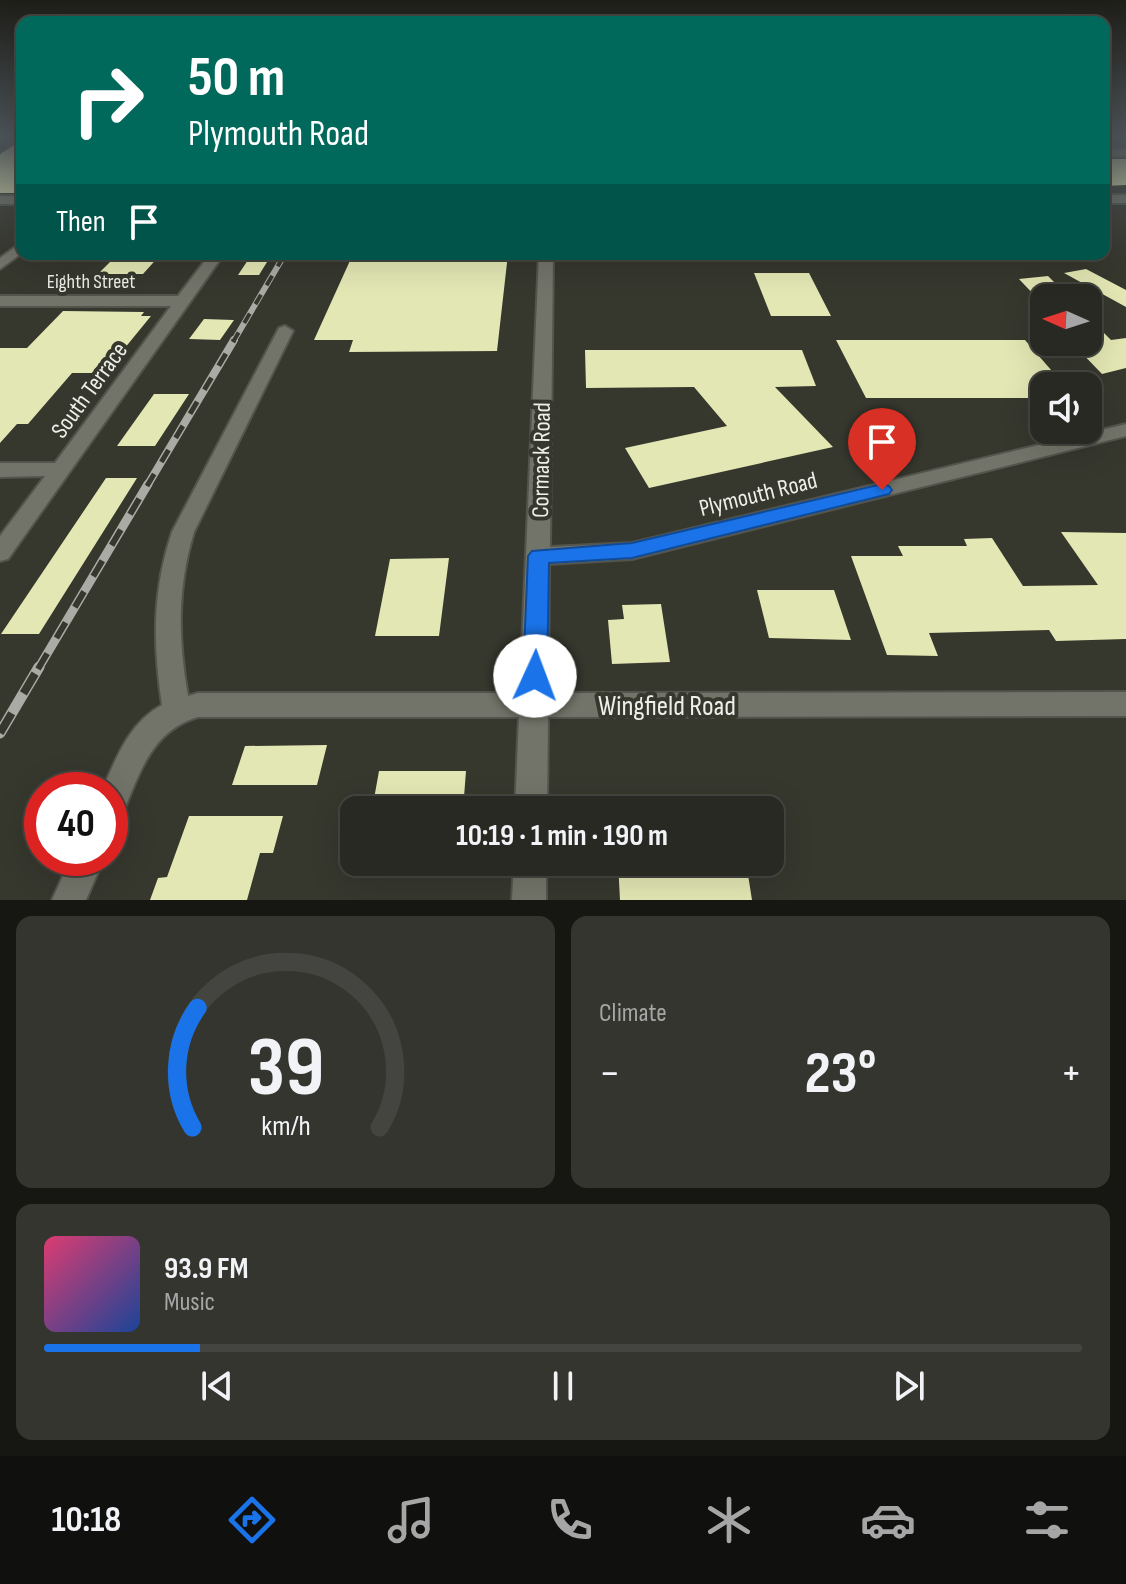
<!DOCTYPE html>
<html lang="en">
<head>
<meta charset="utf-8">
<style>
	:root { --surface:#282922; --page:#34352f; --text:#f1f3f6; --muted:#a5a6a5; --line:#444540; --accent:#1a73e8 }
	body { margin:0; font-family:"Sofia Sans Condensed",sans-serif; background:var(--page); color:var(--text); height:100vh; display:flex; flex-direction:column; font-size:30px; white-space:nowrap }
	* { box-sizing:border-box; margin:0 }
	p { font-size:26px; color:var(--muted) }
	.icon { flex:none; width:44px; height:44px; fill:none; stroke:currentColor; stroke-width:2; stroke-linecap:round; stroke-linejoin:round }
	.map { position:relative; height:900px; overflow:hidden }
	.drawer { display:flex; flex-direction:column; gap:16px; padding:16px; background:#161713; flex:1 }
	.drawer>* { flex:none }
	.banner { position:absolute; left:16px; top:16px; width:1094px; height:244px; border-radius:16px; box-shadow:0 8px 32px #0002,0 0 0 2px var(--line); background:#00695c; color:#fff; overflow:hidden }
	.needle { width:52px; rotate:273deg }
	.controls { position:absolute; left:1030px; top:284px; display:grid; gap:16px }
	.controls a { display:grid; place-items:center; width:72px; height:72px; border-radius:16px; background:var(--surface); box-shadow:0 8px 32px #0002,0 0 0 2px var(--line); font-size:40px }
	.speed { position:absolute; left:24px; top:772px; display:flex; gap:16px; font-size:40px; font-weight:700; text-align:center }
	.speed>* { display:grid; place-content:center; width:104px; height:104px; border-radius:50%; background:var(--surface); box-shadow:0 8px 32px #0002,0 0 0 2px var(--line); line-height:1 }
	.speed .limit { border:12px solid #d22; background:#fff; color:#111 }
	.pin { position:absolute; display:grid; place-items:center; width:68px; height:68px; color:#fff; margin:-82px -34px; border-radius:50% 50% 50% 0; rotate:-45deg; box-shadow:0 0 8px #0007 }
	.pin .icon { rotate:45deg }
	.me { position:absolute; width:88px; margin:-44px; rotate:2deg; stroke-linejoin:round; filter:drop-shadow(0 0 6px #0008) }
	.turn { display:flex; align-items:center; gap:28px; height:168px; padding:0 40px; font-size:36px }
	.turn .icon { width:104px; height:104px; stroke-width:2.5 }
	.turn b { display:block; font-size:56px; line-height:68px }
	.then { display:flex; align-items:center; height:76px; padding:0 40px; background:#0003; gap:16px; font-size:30px }
	.big { font-size:60px; font-weight:700; line-height:1.1 }
	.drawer .tile { flex:1; display:flex; flex-direction:column; justify-content:center; gap:12px; min-width:0; padding:0 28px; border-radius:16px; background:var(--page) }
	.drawer .dial { align-items:center; gap:0 }
	.dial svg { height:208px; overflow:visible; fill:none; stroke:var(--line); stroke-width:7; stroke-linecap:round; text-anchor:middle }
	.dial text { fill:var(--text); stroke:none }
	.song { display:flex; align-items:center; gap:24px }
	.cover { width:96px; height:96px; border-radius:12px; background:linear-gradient(135deg,hsl(340 70% 55%),hsl(220 70% 35%)) }
	.played { height:8px; border-radius:4px; background:linear-gradient(90deg,var(--accent) 15%,var(--line) 15%) }
	.keys { display:flex; justify-content:space-around; direction:ltr }
	.heat { display:flex; justify-content:space-between; align-items:center; font-size:44px; direction:ltr }
	.drawer .tiles { flex:1; display:grid; gap:16px; grid-template-columns:1fr 1fr }
	.tile:last-child { grid-column:span 2 }
	.trip { position:absolute; left:340px; top:796px; width:444px; height:80px; border-radius:16px; background:var(--surface); box-shadow:0 8px 32px #0002,0 0 0 2px var(--line); font-weight:700; line-height:80px; text-align:center }
	.menu { display:flex; height:128px; justify-content:space-around; align-items:center; background:#10100e; color:var(--muted) }
	.menu .icon { width:56px; height:56px }
	.menu .current { color:var(--accent) }
	.menu b { font-size:36px; color:var(--text) }
	.map>svg:first-child { display:block }
</style>
</head>
<body>
<div class="map">
<svg width="1126" height="900" viewBox="0 0 1126 900">
	<rect width="100%" height="100%" fill="#36372d"/>
	<path fill="#e3e7b4" d="M22 140V193H0V154Z
		M1104 159H1126V185L1104 186Z
		M118 254H161L143 274H98Z
		M252 254H272L259 275H238Z
		M353 254H508L497 351 349 352 353 340H314Z
		M1086 269 1126 290V307L1064 273Z
		M754 273H809L831 316H771Z
		M1048 276 1070 298H1037L1019 279Z
		M63 311 144 312 141 316H151L115 360H119L109 373H72L28 424H17L0 443V348H27Z
		M1088 317 1111 340 1126 338V368L1102 374 1074 345 1088 343Z
		M204 319 234 320 220 340 189 339Z
		M836 340H1025L1065 386H1044V398H866Z
		M585 350H802L816 386 775 387 833 447 649 488 625 448 727 426 694 387 586 388Z
		M154 394H189L155 446H117Z
		M106 478H137L39 634H1Z
		M1061 532 1126 533V639L1056 641 1049 630 929 633 938 656 887 655 851 556H903L898 546H967L964 539 992 538 1023 586 1098 585Z
		M449 558 439 636H375L390 559Z
		M757 590H834L851 640 769 638Z
		M661 604 670 662 612 664 608 620 624 619 622 605Z
		M327 745 317 785H232L245 746Z
		M379 771H466L463 810H372Z
		M189 816H283L273 853H260L247 900H150L158 878 167 877Z
		M618 862H746L752 900H620Z"/>
	<g fill="none" stroke-linecap="round" stroke-linejoin="round">
		<defs>
			<path id="minor" d="M0 136H6L0 139Z
				M1104 150H1126V156H1104Z
				M1104 195H1126V203H1104Z
				M0 196H22V204H0Z
				M22 242V253L0 269V258Z
				M210 254H224L8 559 0 561V536L45 476 0 477V463H55L171 306H0V296H178Z
				M539 254H553L550 547 632 543 1126 424V436L632 559 549 564 548 693 1126 692V716L548 717 547 810H515L519 717H198C150 731 139 776 121 817L110 822V790H102C117 757 129 723 162 705 153 645 152 591 172 532L279 328 285 326 293 331 194 532C177 588 178 639 188 696L198 693H520Z
				M71 858H104L86 900H52Z
				M514 862H546V900H512Z"/>
		</defs>
		<use href="#minor" stroke="#53544c" stroke-width="4"/>
		<use href="#minor" fill="#737469" fill-rule="evenodd"/>
		<defs>
			<path id="rail-far3" d="M233 342 285 254"/>
			<path id="rail-far2" d="M147 486 234 340"/>
			<path id="rail-far1" d="M38 669 148 484"/>
			<path id="rail" d="M0 733 39 667"/>
		</defs>
		<use href="#rail-far3" stroke="#aaaba4" stroke-width="6"/>
		<use href="#rail-far2" stroke="#aaaba4" stroke-width="8"/>
		<use href="#rail-far1" stroke="#aaaba4" stroke-width="9"/>
		<use href="#rail" stroke="#aaaba4" stroke-width="11"/>
		<use href="#rail-far3" stroke="#36372d" stroke-width="4" stroke-dasharray="11" stroke-linecap="butt"/>
		<use href="#rail-far2" stroke="#36372d" stroke-width="5" stroke-dasharray="14" stroke-linecap="butt"/>
		<use href="#rail-far1" stroke="#36372d" stroke-width="6" stroke-dasharray="18" stroke-linecap="butt"/>
		<use href="#rail" stroke="#36372d" stroke-width="8" stroke-dasharray="23" stroke-linecap="butt"/>
	</g>
	<linearGradient id="sky" x2="0" y2="1"><stop stop-color="#1e1e19"/><stop offset="0.52" stop-color="#4c5357"/><stop offset="1" stop-color="#4c5357" stop-opacity="0"/></linearGradient>
	<rect width="1126" height="262" fill="url(#sky)"/>
	<path fill="#1a73e8" stroke="#114b97" stroke-width="2" d="M882 484 889 486 892 490 889 494 632 558 549 563 547 676 544 683 535 686 526 683 523 676 528 556 532 551 632 543Z"/>
	<g text-anchor="middle" stroke-width="8" stroke-linejoin="round" paint-order="stroke">
		<g font-size="20" fill="#eeefe9" stroke="#36372d">
			<text x="91" y="288">Eighth Street</text>
		</g>
		<g font-size="24" fill="#eeefe9" stroke="#36372d">
			<text transform="translate(89 390) rotate(-54)" y="8">South Terrace</text>
			<text transform="translate(541 460) rotate(-89)" y="8">Cormack Road</text>
			<text transform="translate(758 494) rotate(-14)" y="8">Plymouth Road</text>
		</g>
		<g font-size="28" fill="#eeefe9" stroke="#36372d">
			<text x="667" y="715">Wingfield Road</text>
		</g>
	</g>
</svg>
<div class="controls">
<a><svg class="needle" viewBox="-14 -14 28 28"><path d="M0-13l5 13h-10z" fill="#e53935"/><path d="M0 13l5-13h-10z" fill="#a5a6a5"/></svg></a>
<a><svg class="icon" aria-label="sound" viewBox="0 0 24 24"><path d="M4 9h4l5-4v14l-5-4H4zM17 9q2 3 0 6"/></svg></a>
</div>
<div class="speed"><div class="limit">40</div></div>
<div class="pin" style="left:882px;top:490px;background:#d93025"><svg class="icon" aria-label="arrive" viewBox="0 0 24 24"><path d="M6 21V4h12l-3 4 3 4H6"/></svg></div>
<svg class="me" style="left:535px;top:676px" viewBox="-20 -20 40 40"><circle r="19" fill="#fff"/><path d="M0-13L10 11 0 6-10 11z" fill="#1a73e8"/></svg>
<div class="trip">10:19 · 1 min · 190 m</div>
<div class="banner">
<div class="turn"><svg class="icon" aria-label="right" viewBox="0 0 24 24"><path d="M7 20v-9h11M14 6l5 5-5 5"/></svg><div><b>50 m</b>Plymouth Road</div></div>
<div class="then">Then<svg class="icon" aria-label="arrive" viewBox="0 0 24 24"><path d="M6 21V4h12l-3 4 3 4H6"/></svg></div>
</div>
</div>
<section class="drawer">
<div class="tiles">
<div class="tile dial"><svg viewBox="0 0 100 80">
<path d="M14 69A42 42 0 1 1 86 69"/>
<path d="M14 69A42 42 0 0 1 16 23" stroke="#1a73e8"/>
<text x="50" y="56" font-size="32" font-weight="700">39</text>
<text x="50" y="72" font-size="11">km/h</text>
</svg></div>
<div class="tile"><p>Climate</p>
<div class="heat"><a>−</a><b class="big">23°</b><a>+</a></div>
</div>
<div class="tile">
<div class="song"><i class="cover"></i><div><b>93.9 FM</b><p>Music</p></div></div>
<div class="played"></div>
<div class="keys"><svg class="icon" aria-label="previous" viewBox="0 0 24 24"><path d="M18 5L8 12l10 7zM5 5v14"/></svg><svg class="icon" aria-label="pause" viewBox="0 0 24 24"><path d="M8 5v14M16 5v14"/></svg><svg class="icon" aria-label="next" viewBox="0 0 24 24"><path d="M6 5l10 7-10 7zM19 5v14"/></svg></div>
</div>
</div>
</section>
<nav class="menu">
<b>10:18</b>
<svg class="icon current" aria-label="directions" viewBox="0 0 24 24"><path d="M12 3l9 9-9 9-9-9zM9 14v-3h6M13 9l2 2-2 2"/></svg>
<svg class="icon" aria-label="music" viewBox="0 0 24 24"><path d="M9 18V5l10-2v13"/><circle cx="6" cy="18" r="3"/><circle cx="16" cy="16" r="3"/></svg>
<svg class="icon" aria-label="phone" viewBox="0 0 24 24"><path d="M5 4h4l2 5-3 2q2 4 5 5l2-3 5 2v4C11 20 4 13 5 4z"/></svg>
<svg class="icon" aria-label="climate" viewBox="0 0 24 24"><path d="M12 3v18M4 7l16 10M4 17L20 7"/></svg>
<svg class="icon" aria-label="car" viewBox="0 0 24 24"><path d="M5 17H2v-5l4-1 3-4h7l3 4 3 1v5h-3M9 17h6M6 11h13"/><circle cx="7" cy="17" r="2"/><circle cx="17" cy="17" r="2"/></svg>
<svg class="icon" aria-label="filters" viewBox="0 0 24 24"><path d="M4 7h16M4 17h16"/><circle cx="9" cy="7" r="2"/><circle cx="15" cy="17" r="2"/></svg>
</nav>
</body>
</html>
